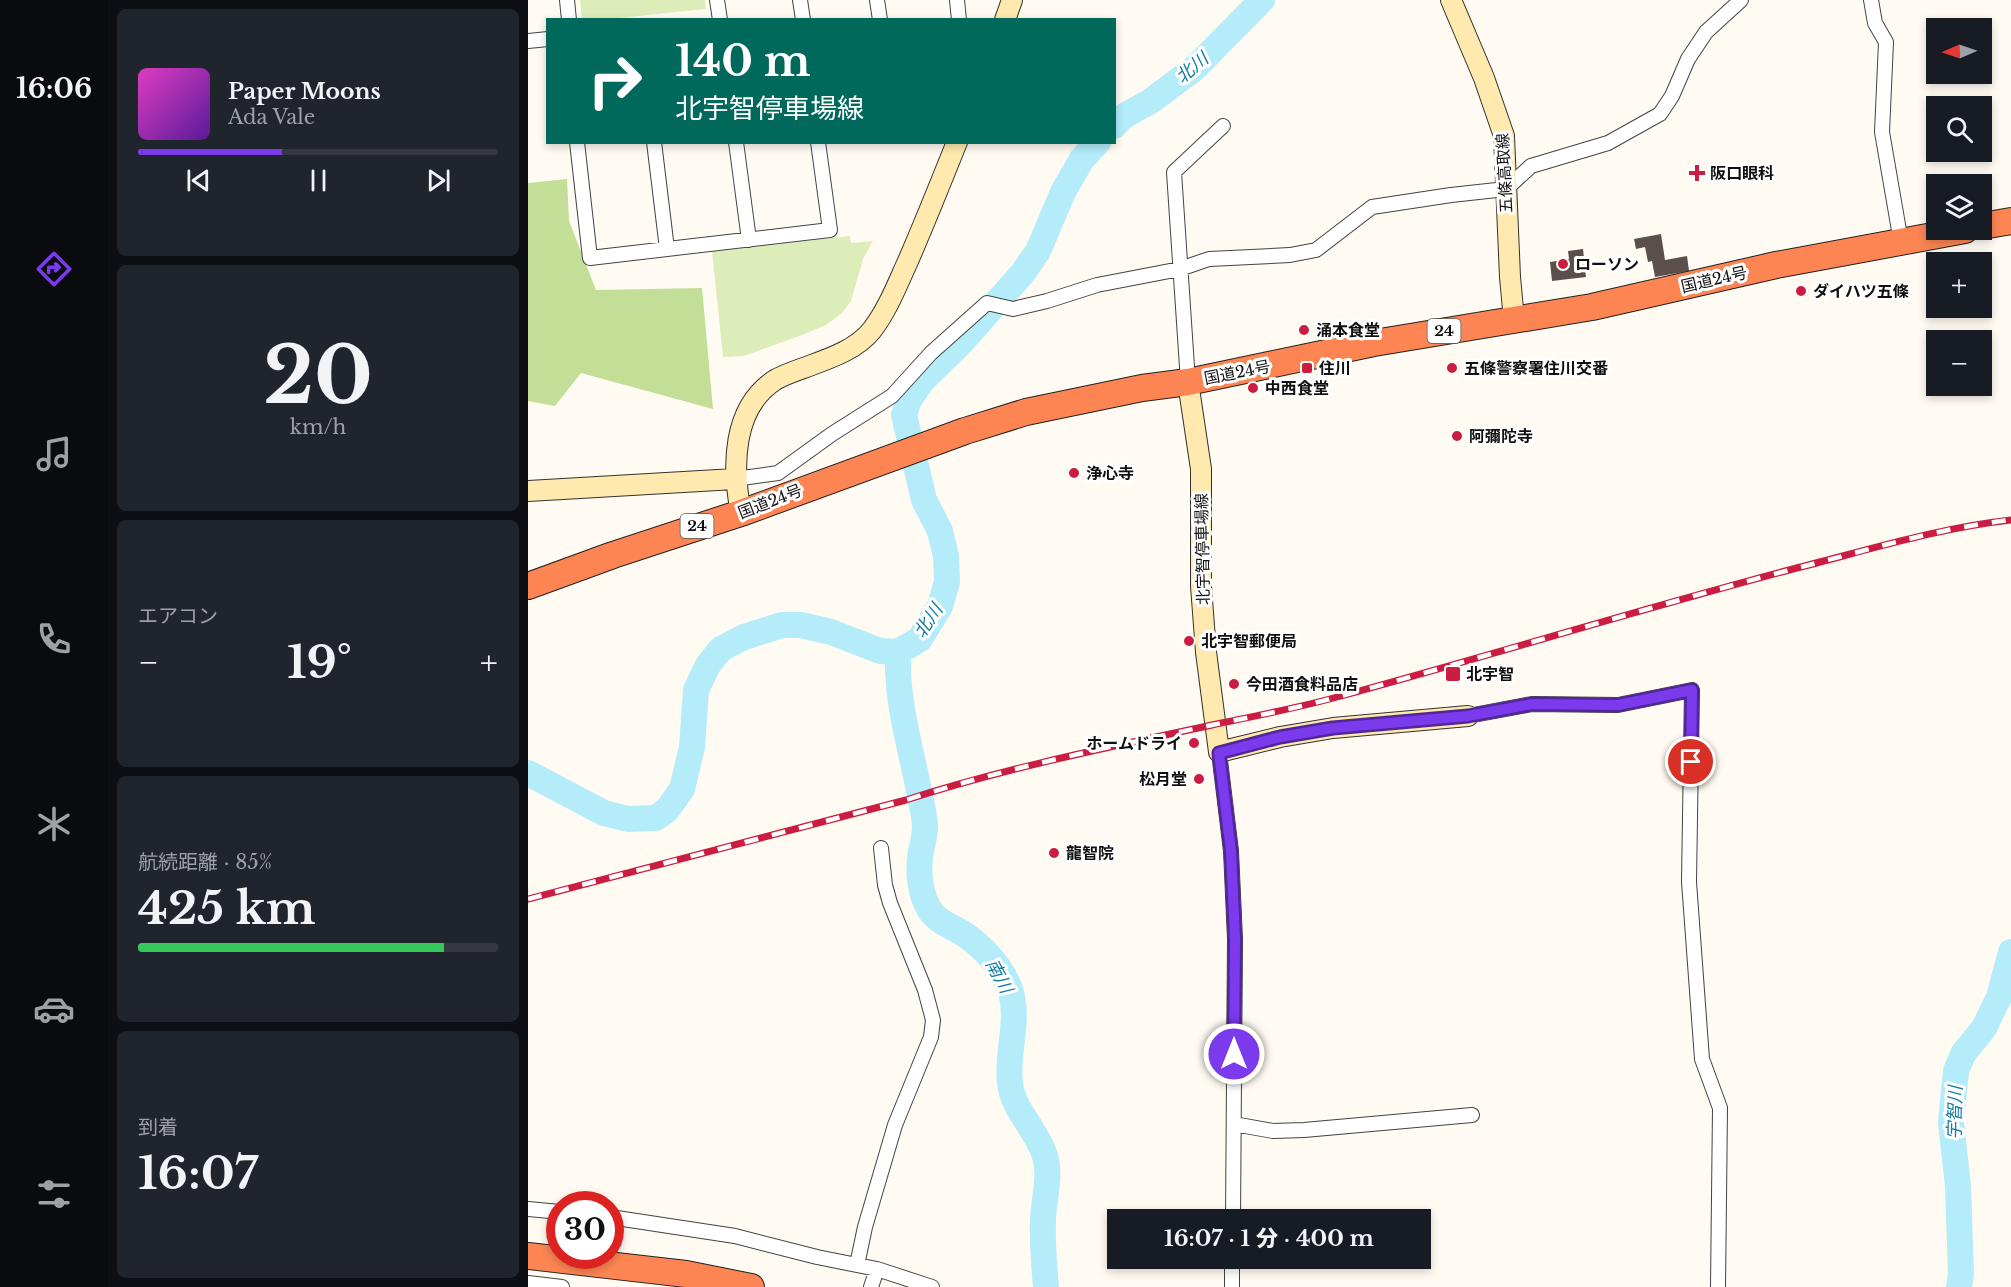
<!DOCTYPE html>
<html lang="ja">
<head>
<meta charset="utf-8">
<style>
	:root { --surface:#171b24; --page:#20242c; --text:#f1f3f6; --muted:#9ea1a6; --line:#363941; --accent:#7c3aed }
	body { margin:0; font-family:"Libre Baskerville","Noto Sans JP",serif; background:var(--page); color:var(--text); height:100vh; display:flex; flex-direction:column; font-size:22px; white-space:nowrap }
	* { box-sizing:border-box; margin:0 }
	p { font-size:20px; color:var(--muted) }
	.icon { flex:none; width:33px; height:33px; fill:none; stroke:currentColor; stroke-width:2; stroke-linecap:round; stroke-linejoin:round }
	.map { position:relative; flex:1; overflow:hidden }
	.sheet { display:flex; flex-direction:column; gap:9px; padding:9px; background:#0d0f14; width:420px }
	.sheet>* { flex:none }
	.hud { position:absolute; left:18px; top:18px; width:570px; height:126px; border-radius:0px; box-shadow:0 3px 9px #0003; background:#00695c; color:#fff; overflow:hidden }
	.needle { width:39px; rotate:268deg }
	.tools { position:absolute; left:1398px; top:18px; display:grid; gap:12px }
	.tools a { display:grid; place-items:center; width:66px; height:66px; border-radius:0px; background:var(--surface); box-shadow:0 3px 9px #0003; font-size:30px }
	.speed { position:absolute; left:18px; top:1191px; display:flex; gap:12px; font-size:30px; font-weight:700; text-align:center }
	.speed>* { display:grid; place-content:center; width:78px; height:78px; border-radius:50%; background:var(--surface); box-shadow:0 3px 9px #0003; line-height:1 }
	.speed .limit { border:9px solid #d22; background:#fff; color:#111 }
	.pin { position:absolute; display:grid; place-items:center; width:51px; height:51px; color:#fff; margin:-26px; border:3px solid #fff; border-radius:50%; box-shadow:0 2px 6px #0007 }
	.me { position:absolute; width:66px; margin:-33px; rotate:0deg; stroke-linejoin:round; filter:drop-shadow(0 0 4px #0008) }
	.turn { display:flex; align-items:center; gap:21px; height:126px; padding:0 30px; font-size:27px }
	.turn .icon { width:78px; height:78px; stroke-width:2.5 }
	.turn b { display:block; font-size:42px; line-height:51px }
	.big { font-size:45px; font-weight:800; line-height:1.1 }
	.sheet .tile { flex:1; display:flex; flex-direction:column; justify-content:center; gap:9px; min-width:0; padding:0 21px; border-radius:9px; background:var(--page) }
	.sheet .dial { align-items:center; gap:0 }
	.dial b { font-size:78px; line-height:1 }
	.song { display:flex; align-items:center; gap:18px }
	.cover { width:72px; height:72px; border-radius:9px; background:linear-gradient(135deg,hsl(310 70% 55%),hsl(270 70% 35%)) }
	.played { height:6px; border-radius:3px; background:linear-gradient(90deg,var(--accent) 40%,var(--line) 40%) }
	.keys { display:flex; justify-content:space-around; direction:ltr }
	.heat { display:flex; justify-content:space-between; align-items:center; font-size:33px; direction:ltr }
	.charge { height:9px; border-radius:4px; background:linear-gradient(90deg,#34c759 85%,var(--line) 0) }
	.trip { position:absolute; left:579px; top:1209px; width:324px; height:60px; border-radius:0px; background:var(--surface); box-shadow:0 3px 9px #0003; font-weight:800; line-height:60px; text-align:center }
	main { display:flex; flex:1; min-height:0 }
	.tabs { display:flex; flex-direction:column; width:108px; justify-content:space-around; align-items:center; background:#090b0e; color:var(--muted) }
	.tabs .icon { width:42px; height:42px }
	.tabs .on { color:var(--accent) }
	.tabs b { font-size:27px; color:var(--text) }
	.map>svg:first-child { display:block }
</style>
</head>
<body>
<main>
<nav class="tabs">
<b>16:06</b>
<svg class="icon on" aria-label="directions" viewBox="0 0 24 24"><path d="M12 3l9 9-9 9-9-9zM9 14v-3h6M13 9l2 2-2 2"/></svg>
<svg class="icon" aria-label="music" viewBox="0 0 24 24"><path d="M9 18V5l10-2v13"/><circle cx="6" cy="18" r="3"/><circle cx="16" cy="16" r="3"/></svg>
<svg class="icon" aria-label="phone" viewBox="0 0 24 24"><path d="M5 4h4l2 5-3 2q2 4 5 5l2-3 5 2v4C11 20 4 13 5 4z"/></svg>
<svg class="icon" aria-label="climate" viewBox="0 0 24 24"><path d="M12 3v18M4 7l16 10M4 17L20 7"/></svg>
<svg class="icon" aria-label="car" viewBox="0 0 24 24"><path d="M5 17H2v-5l4-1 3-4h7l3 4 3 1v5h-3M9 17h6M6 11h13"/><circle cx="7" cy="17" r="2"/><circle cx="17" cy="17" r="2"/></svg>
<svg class="icon" aria-label="filters" viewBox="0 0 24 24"><path d="M4 7h16M4 17h16"/><circle cx="9" cy="7" r="2"/><circle cx="15" cy="17" r="2"/></svg>
</nav>
<section class="sheet">
<div class="tile">
<div class="song"><i class="cover"></i><div><b>Paper Moons</b><p>Ada Vale</p></div></div>
<div class="played"></div>
<div class="keys"><svg class="icon" aria-label="previous" viewBox="0 0 24 24"><path d="M18 5L8 12l10 7zM5 5v14"/></svg><svg class="icon" aria-label="pause" viewBox="0 0 24 24"><path d="M8 5v14M16 5v14"/></svg><svg class="icon" aria-label="next" viewBox="0 0 24 24"><path d="M6 5l10 7-10 7zM19 5v14"/></svg></div>
</div>
<div class="tile dial"><b>20</b><p>km/h</p></div>
<div class="tile"><p>エアコン</p>
<div class="heat"><a>−</a><b class="big">19°</b><a>+</a></div>
</div>
<div class="tile"><p>航続距離 · 85%</p><b class="big">425 km</b><div class="charge"></div></div>
<div class="tile"><p>到着</p><b class="big">16:07</b></div>
</section>
<div class="map">
<svg width="1483" height="1287" viewBox="0 0 1483 1287">
	<rect width="100%" height="100%" fill="#fffbf3"/>
	<path fill="#ddedb9" d="M52 0H177L178 9 81 19H54Z
		M322 236 323 243 345 241 335 259 323 301 314 313 298 325 274 335 216 356 195 357 184 251Z"/>
	<path fill="#c3df97" d="M39 179 41 221 68 290 174 288 185 409 53 373 27 406 0 401V183Z"/>
	<g fill="none" stroke-linecap="round" stroke-linejoin="round">
		<path stroke="#b4ecfa" stroke-width="26" d="M586 126 596 116 623 101 667 68 734 0
			M370 652C368 700 382 745 391 791 393 803 397 816 397 827 397 837 393 848 392 858 390 874 393 894 400 907 408 922 422 925 436 934 455 947 470 963 480 984 494 1017 478 1049 482 1083 485 1111 509 1129 517 1156 523 1176 516 1198 515 1219 514 1241 516 1265 518 1287
			M0 773 76 813 100 819 128 818 139 810 154 789 164 747 168 690 180 665 193 649 216 637 254 625H273L303 632 352 651 370 652 392 639 412 606 419 582 418 556 412 531 396 500 376 415 381 400 394 381 431 345 494 274 510 251 535 192 554 159 570 142
			M1431 1287 1433 1274 1430 1186 1423 1123 1428 1071 1435 1054 1456 1028 1471 997 1483 952"/>
	</g>
	<path fill="#5a4f4c" d="M1133 234 1137 260 1159 256 1161 271 1127 277 1124 261 1120 262 1117 247 1108 249 1106 239Z
		M1055 249 1058 277 1024 281 1022 262 1041 259 1040 251Z"/>
	<g fill="none" stroke-linecap="round" stroke-linejoin="round">
		<defs>
			<path id="street" d="M39 0 41 20
				M189 0 192 20
				M272 0 275 20
				M349 0 352 20
				M429 0 431 20
				M1343 0 1347 23 1358 42 1354 132 1373 242
				M0 41 20 39
				M49 142 62 258 302 230 290 142
				M126 142 139 249
				M208 142 221 240
				M660 382 646 172 695 126
				M207 479 250 473 304 434 364 396 403 353 459 303 485 309 519 301 569 285 652 269 681 259 762 255 788 250 844 207 923 195 978 189 1003 166 1080 143 1132 114 1144 96 1160 59 1178 32 1213 0
				M940 716 1004 704 1090 705 1164 690 1161 882 1174 1059 1192 1108 1190 1287
				M691 752 703 851 707 939 705 1220
				M706 1124 745 1131 776 1130 944 1115
				M0 1209 32 1212
				M82 1217 207 1236 289 1257 349 1269 404 1287
				M329 1265 337 1227 367 1125 403 1037 405 1020 397 990 362 903 357 885 353 848
				M0 1283 34 1287
				M343 1287 349 1269
				M704 1287V1258"/>
			<path id="secondary" d="M923 0 956 78 976 136 982 277 986 320
				M477 20 484 0
				M660 382 673 469V586L678 652 691 752 752 737 805 728 940 716
				M0 491 207 479
				M213 513C204 467 204 408 247 380 257 374 270 370 281 366 303 358 329 349 344 330 360 309 369 285 380 261 397 222 413 182 429 142"/>
			<path id="highway" d="M1454 226 1483 221
				M0 586 85 555 213 513 437 431 498 412 614 388 660 382 846 343 1064 307 1248 265 1437 230
				M0 1256 158 1274 223 1287"/>
		</defs>
		<use href="#street" stroke="#434343" stroke-width="16"/>
		<use href="#secondary" stroke="#323232" stroke-width="22"/>
		<use href="#highway" stroke="#212121" stroke-width="28"/>
		<use href="#street" stroke="#fff" stroke-width="14"/>
		<use href="#secondary" stroke="#ffe9ae" stroke-width="20"/>
		<use href="#highway" stroke="#fd8553" stroke-width="26"/>
		<defs>
			<path id="rail" d="M0 899 378 800C477 768 582 747 684 725 727 716 770 708 813 696 964 655 1113 609 1265 569 1337 551 1409 528 1483 520"/>
		</defs>
		<use href="#rail" stroke="#cb1d42" stroke-width="7"/>
		<use href="#rail" stroke="#fff" stroke-width="4.5" stroke-dasharray="14" stroke-linecap="butt"/>
	</g>
	<g fill="none" stroke-linecap="round" stroke-linejoin="round">
		<defs>
			<path id="route" d="M706 1054 707 939 703 851 691 753 752 737 805 728 940 716 1004 704 1090 705 1164 690 1163 762"/>
		</defs>
		<use href="#route" stroke="#51269a" stroke-width="15"/>
		<use href="#route" stroke="#7c3aed" stroke-width="10"/>
	</g>
	<g fill="#cb1d42" stroke="#fff" stroke-width="2">
		<path d="M1166 164h6v6h6v6h-6v6h-6v-6h-6v-6h6z"/>
		<circle cx="1035" cy="264" r="6"/>
		<circle cx="1273" cy="291" r="6"/>
		<circle cx="776" cy="330" r="6"/>
		<rect x="773" y="362" width="12" height="12" rx="3"/>
		<circle cx="924" cy="368" r="6"/>
		<circle cx="725" cy="388" r="6"/>
		<circle cx="929" cy="436" r="6"/>
		<circle cx="546" cy="473" r="6"/>
		<circle cx="661" cy="641" r="6"/>
		<rect x="917" y="666" width="16" height="16" rx="3"/>
		<circle cx="706" cy="684" r="6"/>
		<circle cx="666" cy="743" r="6"/>
		<circle cx="671" cy="779" r="6"/>
		<circle cx="526" cy="853" r="6"/>
	</g>
	<g text-anchor="middle" stroke-width="6" stroke-linejoin="round" paint-order="stroke">
		<g fill="#fff" stroke="#585858" stroke-width="1.5">
			<rect x="899.5" y="319" width="33" height="24" rx="4.5"/>
			<rect x="152.5" y="514" width="33" height="24" rx="4.5"/>
		</g>
		<g font-size="15" font-weight="bold" fill="#101010">
			<text x="916" y="336">24</text>
			<text x="169" y="531">24</text>
		</g>
		<g font-size="16" fill="#101010" stroke="#fff">
			<text transform="translate(976 173) rotate(-93)" y="6">五條高取線</text>
			<text transform="translate(1186 279) rotate(-13)" y="6">国道24号</text>
			<text transform="translate(709 372) rotate(-11)" y="6">国道24号</text>
			<text transform="translate(242 501) rotate(-21)" y="6">国道24号</text>
			<text transform="translate(674 549) rotate(-91)" y="6">北宇智停車場線</text>
		</g>
		<g font-size="16" font-weight="bold" fill="#101010" stroke="#fff" text-anchor="start">
			<text x="1182" y="179">阪口眼科</text>
			<text x="1047" y="270">ローソン</text>
			<text x="1285" y="297">ダイハツ五條</text>
			<text x="788" y="336">涌本食堂</text>
			<text x="791" y="374">住川</text>
			<text x="936" y="374">五條警察署住川交番</text>
			<text x="737" y="394">中西食堂</text>
			<text x="941" y="442">阿彌陀寺</text>
			<text x="558" y="479">浄心寺</text>
			<text x="673" y="647">北宇智郵便局</text>
			<text x="938" y="680">北宇智</text>
			<text x="718" y="690">今田酒食料品店</text>
			<text x="654" y="749" text-anchor="end">ホームドライ</text>
			<text x="659" y="785" text-anchor="end">松月堂</text>
			<text x="538" y="859">龍智院</text>
		</g>
		<g font-size="18" font-style="italic" fill="#0f7ca4" stroke="#fff">
			<text transform="translate(664 68) rotate(-40)" y="6">北川</text>
			<text transform="translate(400 621) rotate(-56)" y="6">北川</text>
			<text transform="translate(471 976) rotate(62)" y="6">南川</text>
			<text transform="translate(1427 1113) rotate(-89)" y="6">宇智川</text>
		</g>
	</g>
</svg>
<div class="tools">
<a><svg class="needle" viewBox="-14 -14 28 28"><path d="M0-13l5 13h-10z" fill="#e53935"/><path d="M0 13l5-13h-10z" fill="#9ea1a6"/></svg></a>
<a><svg class="icon" aria-label="search" viewBox="0 0 24 24"><circle cx="10" cy="10" r="6"/><path d="M15 15l6 6"/></svg></a>
<a><svg class="icon" aria-label="layers" viewBox="0 0 24 24"><path d="M12 4l9 5-9 5-9-5zM3 14l9 5 9-5"/></svg></a>
<a>+</a>
<a>−</a>
</div>
<div class="speed"><div class="limit">30</div></div>
<div class="pin" style="left:1163px;top:762px;background:#d93025"><svg class="icon" aria-label="arrive" viewBox="0 0 24 24"><path d="M6 21V4h12l-3 4 3 4H6"/></svg></div>
<svg class="me" style="left:706px;top:1054px" viewBox="-20 -20 40 40"><circle r="17" fill="#7c3aed" stroke="#fff" stroke-width="3"/><path d="M0-11L8 9 0 5-8 9z" fill="#fff"/></svg>
<div class="trip">16:07 · 1 分 · 400 m</div>
<div class="hud">
<div class="turn"><svg class="icon" aria-label="right" viewBox="0 0 24 24"><path d="M7 20v-9h11M14 6l5 5-5 5"/></svg><div><b>140 m</b>北宇智停車場線</div></div>
</div>
</div>
</main>
</body>
</html>
